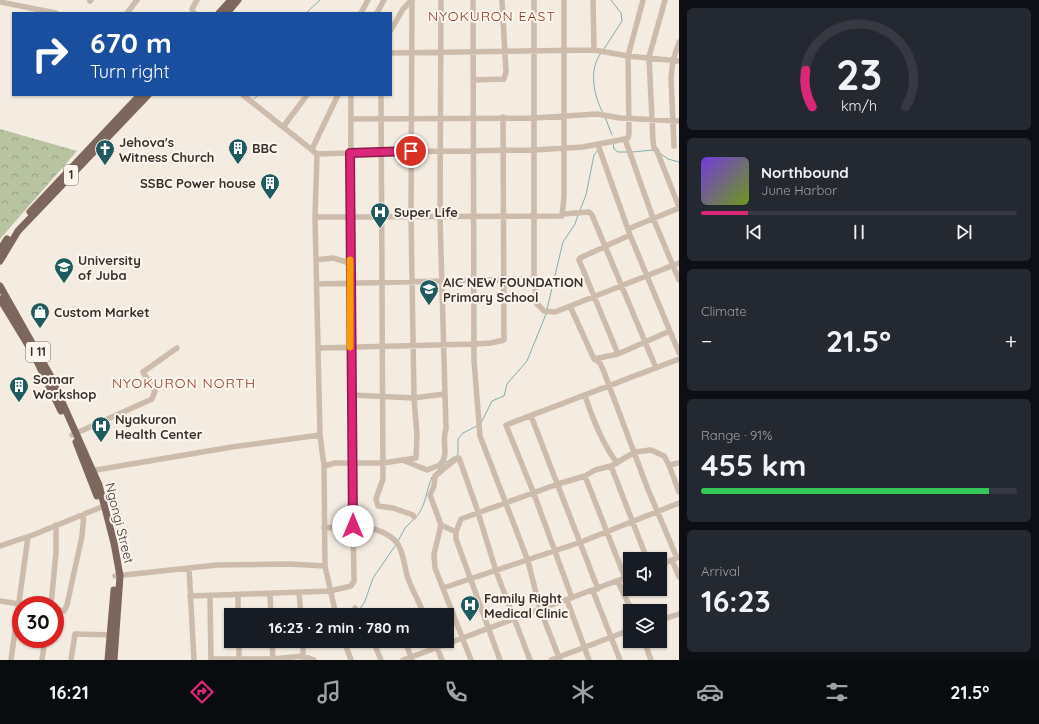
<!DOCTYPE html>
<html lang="en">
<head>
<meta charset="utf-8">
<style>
	:root { --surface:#171b24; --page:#242831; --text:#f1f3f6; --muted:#9ea1a6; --line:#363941; --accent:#db2777 }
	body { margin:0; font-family:Quicksand,sans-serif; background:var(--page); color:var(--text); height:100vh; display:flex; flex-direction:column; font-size:15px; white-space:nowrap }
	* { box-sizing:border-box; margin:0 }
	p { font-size:13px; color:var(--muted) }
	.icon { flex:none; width:22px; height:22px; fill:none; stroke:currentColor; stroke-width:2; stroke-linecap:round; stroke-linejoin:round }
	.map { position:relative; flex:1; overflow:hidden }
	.panel { display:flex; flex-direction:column; gap:8px; padding:8px; background:#0d0f14; width:360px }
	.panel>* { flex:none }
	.guide { position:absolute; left:12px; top:12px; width:380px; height:84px; border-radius:0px; box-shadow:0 1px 3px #0004; background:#1a4fa0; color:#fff; overflow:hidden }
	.controls { position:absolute; left:623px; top:552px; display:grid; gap:8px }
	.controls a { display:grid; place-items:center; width:44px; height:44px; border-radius:0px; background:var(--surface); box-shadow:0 1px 3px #0004; font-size:20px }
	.speed { position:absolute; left:12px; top:596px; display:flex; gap:8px; font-size:20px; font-weight:700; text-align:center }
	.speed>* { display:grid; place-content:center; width:52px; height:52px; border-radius:50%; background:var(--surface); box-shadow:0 1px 3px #0004; line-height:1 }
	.speed .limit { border:6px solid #d22; background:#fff; color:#111 }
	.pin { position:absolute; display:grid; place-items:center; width:34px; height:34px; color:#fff; margin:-17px; border:2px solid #fff; border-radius:50%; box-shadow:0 1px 4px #0007 }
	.me { position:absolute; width:44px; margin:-22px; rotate:0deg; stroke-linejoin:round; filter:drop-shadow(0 0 3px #0008) }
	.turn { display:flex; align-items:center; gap:14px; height:84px; padding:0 12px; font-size:18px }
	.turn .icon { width:52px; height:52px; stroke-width:2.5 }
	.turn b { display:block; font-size:28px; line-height:34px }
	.big { font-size:30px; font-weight:700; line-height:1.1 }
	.panel .card { flex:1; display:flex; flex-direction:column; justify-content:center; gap:6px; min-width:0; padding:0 14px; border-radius:6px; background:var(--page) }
	.panel .dial { align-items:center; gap:0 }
	.dial svg { height:104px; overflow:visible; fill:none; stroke:var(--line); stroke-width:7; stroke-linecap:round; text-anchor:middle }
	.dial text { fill:var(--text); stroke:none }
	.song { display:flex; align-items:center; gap:12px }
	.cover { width:48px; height:48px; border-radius:6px; background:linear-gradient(135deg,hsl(260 70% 55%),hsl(80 70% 35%)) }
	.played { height:4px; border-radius:2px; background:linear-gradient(90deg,var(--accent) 15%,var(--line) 15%) }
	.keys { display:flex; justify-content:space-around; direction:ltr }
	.heat { display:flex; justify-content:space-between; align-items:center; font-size:22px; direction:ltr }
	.charge { height:6px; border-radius:3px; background:linear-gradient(90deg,#34c759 91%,var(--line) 0) }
	.trip { position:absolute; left:224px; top:608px; width:230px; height:40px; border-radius:0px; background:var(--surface); box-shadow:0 1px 3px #0004; font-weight:700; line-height:40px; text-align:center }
	.tabs { display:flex; height:64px; justify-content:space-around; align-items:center; background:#090b0e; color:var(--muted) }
	.tabs .icon { width:28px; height:28px }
	.tabs .on { color:var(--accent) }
	.tabs b { font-size:18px; color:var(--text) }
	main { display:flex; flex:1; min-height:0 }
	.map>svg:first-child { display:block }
</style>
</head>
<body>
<main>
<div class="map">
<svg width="679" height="660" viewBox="0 0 679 660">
	<defs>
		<pattern id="park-crowns" width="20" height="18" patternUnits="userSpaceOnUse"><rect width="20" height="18" fill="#b8c4a0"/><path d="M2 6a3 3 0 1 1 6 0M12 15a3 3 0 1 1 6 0" fill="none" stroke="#97a083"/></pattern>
	</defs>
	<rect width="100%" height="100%" fill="#f4ebe1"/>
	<path fill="url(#park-crowns)" d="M0 129 77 151 0 239Z"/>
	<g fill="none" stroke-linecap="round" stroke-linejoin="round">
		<path stroke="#7fb0b2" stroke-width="1" d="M306 13 320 0
			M604 49 622 21 621 13 611 0
			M601 53C588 70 594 96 603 113
			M254 99 258 95
			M605 117 612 135
			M613 143 614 149 618 152H627
			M632 152 653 150
			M661 154 668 159 679 162
			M580 210 586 195 594 155 598 150
			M547 309 563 242 575 224 578 215
			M481 423 492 401 504 396 507 384 527 361 546 314
			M457 455 458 454V439L463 433 477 426
			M445 463 454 457
			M435 473 440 468
			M417 516C426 506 426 490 432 477
			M398 541 405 528 413 520
			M360 609 365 601 373 578 395 546
			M349 615 356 612"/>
		<path stroke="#cdbbac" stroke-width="5.5" d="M412 0 411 217 414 398 444 394
			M473 0 474 360 480 436 528 561 540 609 560 660
			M534 0V279L537 304 544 311 555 312 679 263
			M593 0 594 50
			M665 0 649 57 653 140 654 148 657 151 679 207
			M90 1 91 0
			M0 2 56 13
			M127 13 137 0
			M194 13 192 9 197 0
			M361 13 368 0
			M377 13 384 0
			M391 30 403 9 412 0
			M391 53 594 50 628 56 679 61
			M473 80 504 79 506 72 502 0
			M243 95 317 154 315 217 320 435 324 466 325 566 336 615
			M381 95 383 479 376 499 378 506 393 508 413 515 414 517
			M351 119 534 118 597 114 620 118 679 121
			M283 127 307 95
			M625 139 653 218 679 280
			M598 145 630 235 679 353
			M674 146 671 78 673 60 679 42
			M312 149 338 95
			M317 154 380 152 534 150 583 147 625 139 628 138 629 133 628 56 643 0
			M563 214 589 212 592 215 656 368
			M315 217 562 216 564 197V0
			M628 229 679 208
			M316 260 333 258 350 263
			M317 284 534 279
			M570 306 594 359 600 363 604 372 647 487 677 558
			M319 348 474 344 491 343 504 340 503 117
			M618 354 579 260 580 258 630 235
			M594 359 618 354 670 331
			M585 396C593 419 602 443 617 463
			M531 416 598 589
			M72 435 152 399 155 391 143 372 177 348
			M405 461 427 470 440 465C450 455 441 441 446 429L440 217 441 0
			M669 465 679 463
			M324 466 335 463H383L416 458 417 435 414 398 352 395
			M611 466 647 559
			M90 471 232 447 320 435
			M585 476 625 578
			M441 525 456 532
			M324 528C347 526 381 523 397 543 404 552 404 567 408 578 412 591 420 602 424 615
			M0 546 33 535 104 506
			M672 560 679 577
			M660 565 679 557
			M189 568 194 660
			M115 576 217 565 289 564 325 566
			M618 582 632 611
			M443 588 581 542 679 503
			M593 591 620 660
			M299 592 301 615
			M270 594 271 615
			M190 596 330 591 351 586 354 581 350 346 351 95
			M210 596 211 660
			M238 596V615
			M572 598 534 494 506 425 679 359
			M567 600 589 660
			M0 601 26 605
			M51 605 56 553V525
			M355 608 361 615
			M55 609 64 611 67 605 82 536 84 514
			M373 615 384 611 393 615
			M660 620 679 614
			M239 641V660
			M272 641 273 660
			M303 641V659
			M344 641 351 660
			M373 641 381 660
			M405 641 412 660
			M434 641 442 660
			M644 641 651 660
			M211 659H273L303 656 314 660
			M11 660 28 537
			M42 660 45 639
			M71 660 75 634 113 635
			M403 660 630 576
			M471 660 435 568 434 554 441 525 430 495 434 486 435 476 457 458H459L476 506 496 571 530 660
			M500 660 456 539V532L461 519 558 484 585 476 595 470 611 466 635 452 651 450 664 456 669 465 679 492
			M551 660 630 630"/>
		<path stroke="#7d675c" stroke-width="7" d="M219 13 231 0
			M227 13 238 0
			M30 212 140 95
			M0 250 7 239
			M0 261 18 231 148 95
			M0 286 50 375 99 485 114 543 120 576 114 660
			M0 299 34 355 61 411
			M76 442 97 496
			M108 660 114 590"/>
	</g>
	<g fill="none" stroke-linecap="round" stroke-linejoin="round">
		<defs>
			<path id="route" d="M353 526 350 153 411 151"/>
		</defs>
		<use href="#route" stroke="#8e194d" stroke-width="10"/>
		<use href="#route" stroke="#db2777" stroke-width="7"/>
		<path stroke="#f59e0b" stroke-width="7" d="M350 347V260"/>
	</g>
	<defs>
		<symbol id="building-pin" viewBox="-11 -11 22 30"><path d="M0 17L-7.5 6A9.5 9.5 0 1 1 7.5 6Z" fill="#1f5a5e" stroke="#fbf5ee"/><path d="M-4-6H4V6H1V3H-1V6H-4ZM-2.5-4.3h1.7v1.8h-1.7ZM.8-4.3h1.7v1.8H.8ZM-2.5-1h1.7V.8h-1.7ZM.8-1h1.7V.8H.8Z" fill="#fff"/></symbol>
		<symbol id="church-pin" viewBox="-11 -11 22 30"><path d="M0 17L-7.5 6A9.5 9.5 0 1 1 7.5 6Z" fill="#1f5a5e" stroke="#fbf5ee"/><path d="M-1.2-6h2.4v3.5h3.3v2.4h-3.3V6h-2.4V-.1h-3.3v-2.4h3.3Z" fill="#fff"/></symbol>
		<symbol id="hospital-pin" viewBox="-11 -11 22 30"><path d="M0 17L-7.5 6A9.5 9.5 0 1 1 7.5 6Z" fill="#1f5a5e" stroke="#fbf5ee"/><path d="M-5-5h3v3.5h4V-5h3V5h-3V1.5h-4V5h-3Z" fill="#fff"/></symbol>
		<symbol id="university-pin" viewBox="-11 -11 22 30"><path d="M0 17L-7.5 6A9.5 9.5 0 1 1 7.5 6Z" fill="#1f5a5e" stroke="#fbf5ee"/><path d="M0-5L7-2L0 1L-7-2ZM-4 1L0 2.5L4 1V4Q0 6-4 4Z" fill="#fff"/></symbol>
		<symbol id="school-pin" viewBox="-11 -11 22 30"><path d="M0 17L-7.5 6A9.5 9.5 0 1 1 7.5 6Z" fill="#1f5a5e" stroke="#fbf5ee"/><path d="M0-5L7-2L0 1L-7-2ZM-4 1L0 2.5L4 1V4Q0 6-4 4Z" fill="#fff"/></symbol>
		<symbol id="shop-pin" viewBox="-11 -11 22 30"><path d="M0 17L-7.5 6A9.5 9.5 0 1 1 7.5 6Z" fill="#1f5a5e" stroke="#fbf5ee"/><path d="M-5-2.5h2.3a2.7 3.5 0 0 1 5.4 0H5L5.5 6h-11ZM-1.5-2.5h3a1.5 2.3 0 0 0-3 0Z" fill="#fff"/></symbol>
	</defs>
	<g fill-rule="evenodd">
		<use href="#building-pin" x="227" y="137" width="22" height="30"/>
		<use href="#church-pin" x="94" y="138" width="22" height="30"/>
		<use href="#building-pin" x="259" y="172" width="22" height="30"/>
		<use href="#hospital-pin" x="369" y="201" width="22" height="30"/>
		<use href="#university-pin" x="53" y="256" width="22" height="30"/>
		<use href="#school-pin" x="418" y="278" width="22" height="30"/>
		<use href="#shop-pin" x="29" y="301" width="22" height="30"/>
		<use href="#building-pin" x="8" y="375" width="22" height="30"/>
		<use href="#hospital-pin" x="90" y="415" width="22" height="30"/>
		<use href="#hospital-pin" x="459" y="594" width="22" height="30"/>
	</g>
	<g text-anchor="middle" stroke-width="4" stroke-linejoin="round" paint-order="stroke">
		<g fill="#fbf5ee" stroke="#756b66" stroke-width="1">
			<rect x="64" y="165" width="14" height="20" rx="3"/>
			<rect x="26" y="342" width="24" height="20" rx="3"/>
		</g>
		<g font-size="12" font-weight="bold" fill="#3b302b">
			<text x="71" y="179">1</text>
			<text x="38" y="356">I 11</text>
		</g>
		<g font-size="13" font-weight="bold" fill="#3b302b" stroke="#fbf5ee" text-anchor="start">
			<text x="119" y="147">Jehova's<tspan x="119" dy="15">Witness Church</tspan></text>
			<text x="252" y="153">BBC</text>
			<text x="256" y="188" text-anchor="end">SSBC Power house</text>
			<text x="394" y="217">Super Life</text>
			<text x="78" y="265">University<tspan x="78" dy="15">of Juba</tspan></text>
			<text x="443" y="287">AIC NEW FOUNDATION<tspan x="443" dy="15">Primary School</tspan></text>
			<text x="54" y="317">Custom Market</text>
			<text x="33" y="384">Somar<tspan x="33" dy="15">Workshop</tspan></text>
			<text x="115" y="424">Nyakuron<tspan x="115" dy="15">Health Center</tspan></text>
			<text x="484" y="603">Family Right<tspan x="484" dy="15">Medical Clinic</tspan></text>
		</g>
		<g font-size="13" fill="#3b302b" stroke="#fbf5ee">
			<text transform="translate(120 523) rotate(76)" y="5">Ngongi Street</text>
		</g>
		<g font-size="14" letter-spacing="1" fill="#8c3b22" stroke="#fbf5ee">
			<text x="492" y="21">NYOKURON EAST</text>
			<text x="184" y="388">NYOKURON NORTH</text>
		</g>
	</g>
</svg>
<div class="controls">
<a><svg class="icon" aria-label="sound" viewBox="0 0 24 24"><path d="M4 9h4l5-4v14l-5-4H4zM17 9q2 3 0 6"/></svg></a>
<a><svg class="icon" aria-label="layers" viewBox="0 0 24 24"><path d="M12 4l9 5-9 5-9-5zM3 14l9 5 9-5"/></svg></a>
</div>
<div class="speed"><div class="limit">30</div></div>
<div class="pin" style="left:411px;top:151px;background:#d93025"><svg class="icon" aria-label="arrive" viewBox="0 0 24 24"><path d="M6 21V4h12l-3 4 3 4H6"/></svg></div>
<svg class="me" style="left:353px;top:526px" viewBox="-20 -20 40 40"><circle r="19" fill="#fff"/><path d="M0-13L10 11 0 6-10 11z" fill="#db2777"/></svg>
<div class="trip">16:23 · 2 min · 780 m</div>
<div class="guide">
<div class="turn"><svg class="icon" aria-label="right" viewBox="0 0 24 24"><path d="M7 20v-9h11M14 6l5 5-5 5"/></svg><div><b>670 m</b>Turn right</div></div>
</div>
</div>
<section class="panel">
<div class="card dial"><svg viewBox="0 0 100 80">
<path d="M14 69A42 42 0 1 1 86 69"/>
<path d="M14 69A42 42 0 0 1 9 41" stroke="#db2777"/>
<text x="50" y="56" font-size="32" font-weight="700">23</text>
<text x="50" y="72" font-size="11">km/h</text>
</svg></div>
<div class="card">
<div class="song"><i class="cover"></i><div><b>Northbound</b><p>June Harbor</p></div></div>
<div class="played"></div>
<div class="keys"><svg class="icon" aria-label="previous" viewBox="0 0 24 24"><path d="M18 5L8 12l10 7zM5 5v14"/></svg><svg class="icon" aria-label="pause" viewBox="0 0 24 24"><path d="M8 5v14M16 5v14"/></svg><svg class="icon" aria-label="next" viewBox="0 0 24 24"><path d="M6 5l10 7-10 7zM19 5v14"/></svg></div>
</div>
<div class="card"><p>Climate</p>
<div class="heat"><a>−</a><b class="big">21.5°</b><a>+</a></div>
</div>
<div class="card"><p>Range · 91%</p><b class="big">455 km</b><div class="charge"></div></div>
<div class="card"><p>Arrival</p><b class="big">16:23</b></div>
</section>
</main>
<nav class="tabs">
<b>16:21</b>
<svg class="icon on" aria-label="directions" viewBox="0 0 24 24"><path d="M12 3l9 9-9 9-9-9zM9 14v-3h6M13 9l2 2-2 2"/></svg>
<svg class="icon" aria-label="music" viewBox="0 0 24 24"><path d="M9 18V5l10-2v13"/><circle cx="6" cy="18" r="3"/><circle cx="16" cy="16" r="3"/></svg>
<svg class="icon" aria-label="phone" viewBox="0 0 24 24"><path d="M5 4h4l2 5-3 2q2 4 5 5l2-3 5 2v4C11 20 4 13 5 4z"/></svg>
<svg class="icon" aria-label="climate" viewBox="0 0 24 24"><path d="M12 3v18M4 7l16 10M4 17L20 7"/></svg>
<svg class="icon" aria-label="car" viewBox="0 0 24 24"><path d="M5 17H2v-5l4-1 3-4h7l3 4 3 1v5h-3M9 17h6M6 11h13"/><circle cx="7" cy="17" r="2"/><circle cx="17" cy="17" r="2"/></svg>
<svg class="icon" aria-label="filters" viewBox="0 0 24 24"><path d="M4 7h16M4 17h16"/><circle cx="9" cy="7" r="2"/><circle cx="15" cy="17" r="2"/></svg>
<b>21.5°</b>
</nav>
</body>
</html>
